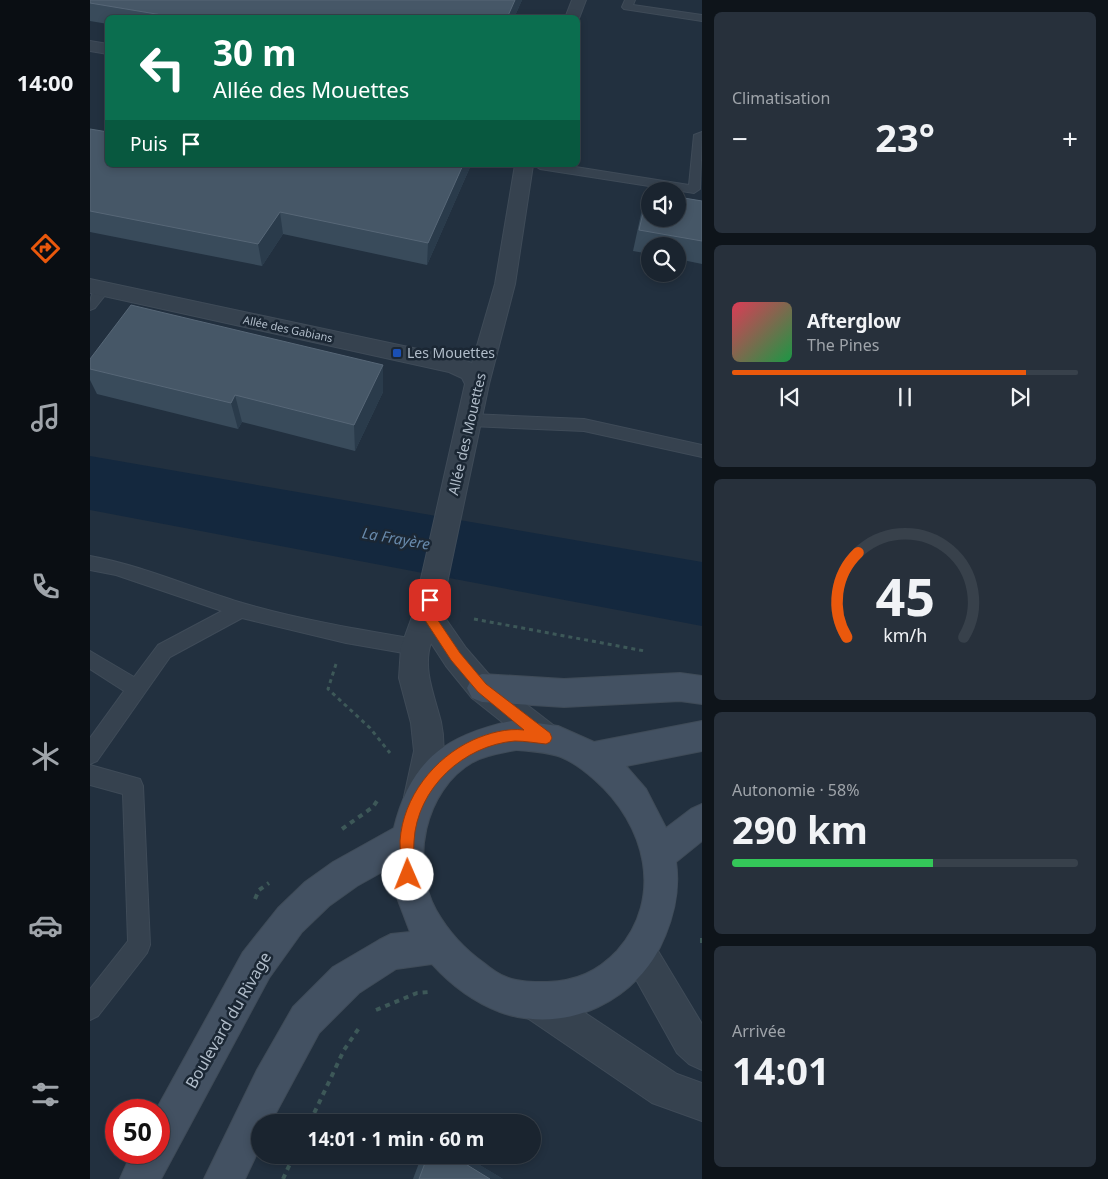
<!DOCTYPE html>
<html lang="fr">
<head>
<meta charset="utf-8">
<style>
	:root { --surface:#1a242f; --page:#27303b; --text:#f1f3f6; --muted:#9fa4aa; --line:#38414b; --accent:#ea580c }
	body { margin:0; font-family:"Noto Sans",sans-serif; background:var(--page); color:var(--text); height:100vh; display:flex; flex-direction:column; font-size:19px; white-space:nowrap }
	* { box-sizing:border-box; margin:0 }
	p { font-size:16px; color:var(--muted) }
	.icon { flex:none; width:28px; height:28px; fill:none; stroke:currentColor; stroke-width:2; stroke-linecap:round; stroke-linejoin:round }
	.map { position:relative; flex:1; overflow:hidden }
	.details { display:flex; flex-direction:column; gap:12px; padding:12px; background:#0e141a; width:406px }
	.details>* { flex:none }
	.top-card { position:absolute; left:15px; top:15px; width:475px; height:152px; border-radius:8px; box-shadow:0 2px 8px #0003,0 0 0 1px var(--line); background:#0b6e4f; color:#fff; overflow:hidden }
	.buttons { position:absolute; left:551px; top:182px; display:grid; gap:10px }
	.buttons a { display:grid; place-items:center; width:45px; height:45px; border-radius:50%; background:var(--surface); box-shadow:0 2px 8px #0003,0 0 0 1px var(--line); font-size:25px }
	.speed { position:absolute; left:15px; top:1099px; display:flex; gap:10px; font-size:25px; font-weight:700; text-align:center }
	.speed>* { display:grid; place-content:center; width:65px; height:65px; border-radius:50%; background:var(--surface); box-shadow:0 2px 8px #0003,0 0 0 1px var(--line); line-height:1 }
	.speed .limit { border:8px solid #d22; background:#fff; color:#111 }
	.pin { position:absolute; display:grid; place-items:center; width:42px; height:42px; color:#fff; margin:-21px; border-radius:10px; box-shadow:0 2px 8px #0006 }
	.me { position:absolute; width:55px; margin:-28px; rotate:359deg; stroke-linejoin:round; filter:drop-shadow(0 0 4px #0008) }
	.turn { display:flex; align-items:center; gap:18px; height:105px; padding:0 25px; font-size:22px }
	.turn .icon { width:65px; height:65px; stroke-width:2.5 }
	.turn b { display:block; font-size:35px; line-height:42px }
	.then { display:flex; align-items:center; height:48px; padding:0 25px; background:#0003; gap:10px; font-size:19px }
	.big { font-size:38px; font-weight:700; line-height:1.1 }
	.details .widget { flex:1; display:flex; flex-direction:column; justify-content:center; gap:8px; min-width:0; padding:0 18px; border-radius:8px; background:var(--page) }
	.details .dial { align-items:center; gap:0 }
	.dial svg { height:130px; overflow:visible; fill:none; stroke:var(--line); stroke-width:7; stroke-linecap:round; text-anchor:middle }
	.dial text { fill:var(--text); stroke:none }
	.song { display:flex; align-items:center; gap:15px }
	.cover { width:60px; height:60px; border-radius:8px; background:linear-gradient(135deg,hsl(350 70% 55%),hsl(140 70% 35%)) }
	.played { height:5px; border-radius:2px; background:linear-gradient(90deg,var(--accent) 85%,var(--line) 85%) }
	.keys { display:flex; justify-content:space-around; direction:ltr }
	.heat { display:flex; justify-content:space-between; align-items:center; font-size:28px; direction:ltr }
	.charge { height:8px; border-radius:4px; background:linear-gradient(90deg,#34c759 58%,var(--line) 0) }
	.trip { position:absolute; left:161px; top:1114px; width:290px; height:50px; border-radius:25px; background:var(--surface); box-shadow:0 2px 8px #0003,0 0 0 1px var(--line); font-weight:700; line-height:50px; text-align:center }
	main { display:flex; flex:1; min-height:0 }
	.menu { display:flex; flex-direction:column; width:90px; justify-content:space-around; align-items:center; background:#0a0e13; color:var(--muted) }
	.menu .icon { width:35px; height:35px }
	.menu .on { color:var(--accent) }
	.menu b { font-size:22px; color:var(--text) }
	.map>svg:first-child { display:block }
</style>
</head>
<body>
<main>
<nav class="menu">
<b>14:00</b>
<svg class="icon on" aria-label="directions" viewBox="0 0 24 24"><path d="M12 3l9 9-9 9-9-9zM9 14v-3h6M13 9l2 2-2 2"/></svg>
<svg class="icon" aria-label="music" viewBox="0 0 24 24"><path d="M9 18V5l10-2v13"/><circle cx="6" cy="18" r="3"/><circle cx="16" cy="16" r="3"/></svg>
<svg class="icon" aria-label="phone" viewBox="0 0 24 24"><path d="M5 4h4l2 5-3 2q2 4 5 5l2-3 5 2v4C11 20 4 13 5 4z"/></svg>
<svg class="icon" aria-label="climate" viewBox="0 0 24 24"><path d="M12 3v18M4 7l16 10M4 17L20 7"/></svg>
<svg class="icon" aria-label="car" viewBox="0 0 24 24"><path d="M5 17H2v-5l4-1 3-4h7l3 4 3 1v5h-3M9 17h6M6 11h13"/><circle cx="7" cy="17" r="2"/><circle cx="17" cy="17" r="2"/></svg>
<svg class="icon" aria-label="filters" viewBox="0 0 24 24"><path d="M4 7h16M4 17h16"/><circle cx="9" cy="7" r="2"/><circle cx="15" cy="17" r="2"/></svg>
</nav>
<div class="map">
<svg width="612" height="1179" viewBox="0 0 612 1179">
	<rect width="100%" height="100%" fill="#22303f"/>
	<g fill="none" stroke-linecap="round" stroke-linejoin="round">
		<path fill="#14283e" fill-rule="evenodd" d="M0 456 612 562V626L0 510Z"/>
		<defs>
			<path id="service" d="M535 0H545L543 5 612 15V21L534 9 532 7Z
				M612 132 610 189 604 193 450 169 444 165H473L599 185 604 135Z
				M13 285 18 286 20 289 5 308 0 310C0 299 1 288 13 285Z
				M380 414 494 419 612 445V457L494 431 380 426 375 424 372 420 375 416Z
				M0 556C51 565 100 587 149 602 206 619 266 629 325 639L331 641 334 647 331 653 325 655 256 643 152 618 80 657 7 761 0 764V738L34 691 0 669V651L44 677 68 645 132 611 26 575 0 570Z
				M0 765 50 779 53 786 60 945 57 953 8 1016 0 1020V989L38 941 33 794 0 785Z"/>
			<path id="minor" d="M482 0H496L488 21V18H475Z
				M0 41 18 44V54L0 51Z
				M425 165H443L425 284 399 384 351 612 376 648 402 678 467 728 471 738 467 748 456 753 445 748 382 698 356 666 341 643C332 669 345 697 351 722 357 750 352 782 341 808L330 813 319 808 314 797 324 751 321 723 309 678 311 647 323 614 375 384 372 378 359 372 0 293V279L365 357 382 363 405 284Z
				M550 935 562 941 612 1024V1070L599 1064 587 1053 538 965 532 953 538 941Z
				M446 984 459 989 587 1074 612 1083V1121L562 1103 433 1015 428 1002 433 989Z"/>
			<path id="secondary" d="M590 673 612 676V704L590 701 474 707 392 702 382 698 377 688 382 678 392 674 474 679Z
				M426 720 468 726 504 742 612 721V751L536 766 556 789 576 828 601 809 612 804V841L586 862C590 889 585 912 575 936 550 1000 476 1036 410 1012 384 1002 361 985 342 964L306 969 269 993 229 1033 181 1122H170V1147L155 1179H114L167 1070 203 1007 243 967 289 940 301 934 320 932 306 895 301 867 267 886 239 906 212 932 179 978 71 1179H30L42 1152H69V1110H66L153 952 188 908 215 882 243 862 304 828C321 758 358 734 426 720ZM426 750C441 751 457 752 471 757 483 762 495 771 505 780 555 824 575 897 527 951 507 972 486 981 457 982 444 982 428 982 416 977 408 974 400 968 394 963 374 949 358 931 346 910 320 863 334 790 383 762 396 755 411 753 426 750Z"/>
		</defs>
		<use href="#service" stroke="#3f4b58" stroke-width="2"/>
		<use href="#minor" stroke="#3f4b58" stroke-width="2"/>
		<use href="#secondary" stroke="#3f4b58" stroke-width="2"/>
		<path stroke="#3d5858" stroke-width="3" stroke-dasharray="4 4" stroke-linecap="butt" d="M384 619 555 651
			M246 664 238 689 280 728 300 753"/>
		<path stroke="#3d5858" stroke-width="4" stroke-dasharray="5 5" stroke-linecap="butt" d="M252 829 283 807 289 798
			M165 899 169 890 179 883
			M612 938V947
			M286 1010 327 993 339 992
			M220 1122 254 1050 271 1025
			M193 1179 204 1155"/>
		<use href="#service" fill="#36424f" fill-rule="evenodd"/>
		<use href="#minor" fill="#36424f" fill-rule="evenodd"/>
		<use href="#secondary" fill="#435162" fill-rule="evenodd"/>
	</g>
	<path fill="#394b5b" d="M0 0H432L424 18H18V24L0 21Z
		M0 129 18 165H381L337 265 193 234 172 266 0 232Z
		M558 192 612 201V264L588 259V246H560V254L543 251 551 214Z
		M0 359 293 392 265 451 152 422 148 429 7 394 0 380Z
		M332 1155H373L413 1179H323Z"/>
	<path fill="#2a3b4b" d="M425 0H432L424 18H417Z
		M373 165H381L337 265 338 243Z
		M190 212 193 234 172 266 168 244Z
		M293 365V392L265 451 264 425Z
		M145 395 152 422 148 429 141 403Z
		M361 1155H373L413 1179H400Z"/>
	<path fill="#465767" stroke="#576777" d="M0 0H425L417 18H90L0 3Z
		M0 129 18 132V165H373L338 243 190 212 168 244 0 211Z
		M558 192H560V219H588V197L612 201V241L549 230Z
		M41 305 293 365 264 425 145 395 141 403 0 369V359Z
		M338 1155H361L400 1179H329Z"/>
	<path fill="#ea580c" stroke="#983908" d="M340 595 344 596 345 600 343 613 370 653 396 684 460 733 462 738 460 742 456 744C446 743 435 741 425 741 374 745 327 788 324 841 323 852 325 864 325 875L323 880 318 882 313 880 311 875C311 864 310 852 310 841 313 797 344 758 383 740 399 733 417 728 434 730L388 692 361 660 331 614 336 596Z"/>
	<rect fill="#1a4fb4" stroke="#1b2734" stroke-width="2" x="302" y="348" width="10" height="10" rx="2.5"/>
	<g text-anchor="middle" stroke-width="5" stroke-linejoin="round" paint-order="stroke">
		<g font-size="11" fill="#b1bdca" stroke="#1b2734">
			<text transform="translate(198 329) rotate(12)" y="4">Allée des Gabians</text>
		</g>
		<g font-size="14" fill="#b1bdca" stroke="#1b2734" text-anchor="start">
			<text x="317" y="358">Les Mouettes</text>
		</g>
		<g font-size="14" fill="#b1bdca" stroke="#1b2734">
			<text transform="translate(377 434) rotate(-77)" y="5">Allée des Mouettes</text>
		</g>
		<g font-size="15" font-style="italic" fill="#688aac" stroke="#1b2734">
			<text transform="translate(306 539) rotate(10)" y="5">La Frayère</text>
		</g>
		<g font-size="16" fill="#b1bdca" stroke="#1b2734">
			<text transform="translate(138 1020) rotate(-60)" y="6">Boulevard du Rivage</text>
		</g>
	</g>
</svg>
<div class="buttons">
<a><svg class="icon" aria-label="sound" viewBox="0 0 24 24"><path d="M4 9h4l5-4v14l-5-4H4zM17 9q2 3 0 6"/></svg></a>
<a><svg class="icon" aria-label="search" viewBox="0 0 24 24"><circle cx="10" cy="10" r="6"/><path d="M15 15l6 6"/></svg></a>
</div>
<div class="speed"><div class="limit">50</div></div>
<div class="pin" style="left:340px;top:600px;background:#d93025"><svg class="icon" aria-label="arrive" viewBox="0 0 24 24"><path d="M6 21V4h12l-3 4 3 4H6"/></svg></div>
<svg class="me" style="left:318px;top:875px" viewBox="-20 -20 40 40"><circle r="19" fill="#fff"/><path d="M0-13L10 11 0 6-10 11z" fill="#ea580c"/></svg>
<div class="trip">14:01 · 1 min · 60 m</div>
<div class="top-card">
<div class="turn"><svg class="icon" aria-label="left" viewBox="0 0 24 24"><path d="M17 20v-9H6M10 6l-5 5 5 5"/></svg><div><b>30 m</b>Allée des Mouettes</div></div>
<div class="then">Puis<svg class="icon" aria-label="arrive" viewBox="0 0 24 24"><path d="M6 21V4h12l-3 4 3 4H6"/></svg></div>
</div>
</div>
<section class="details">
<div class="widget"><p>Climatisation</p>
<div class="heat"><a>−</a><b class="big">23°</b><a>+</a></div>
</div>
<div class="widget">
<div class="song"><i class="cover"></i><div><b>Afterglow</b><p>The Pines</p></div></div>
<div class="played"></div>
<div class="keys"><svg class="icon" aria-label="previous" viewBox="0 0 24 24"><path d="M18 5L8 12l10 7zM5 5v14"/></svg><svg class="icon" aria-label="pause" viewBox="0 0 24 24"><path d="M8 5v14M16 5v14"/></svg><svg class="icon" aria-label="next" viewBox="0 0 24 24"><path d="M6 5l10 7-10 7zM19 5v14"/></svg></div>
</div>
<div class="widget dial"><svg viewBox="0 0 100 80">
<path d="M14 69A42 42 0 1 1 86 69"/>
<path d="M14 69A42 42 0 0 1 21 17" stroke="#ea580c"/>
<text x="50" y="56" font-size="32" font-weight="700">45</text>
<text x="50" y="72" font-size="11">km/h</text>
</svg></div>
<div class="widget"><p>Autonomie · 58%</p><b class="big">290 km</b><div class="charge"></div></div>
<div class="widget"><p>Arrivée</p><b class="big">14:01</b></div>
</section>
</main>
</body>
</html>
